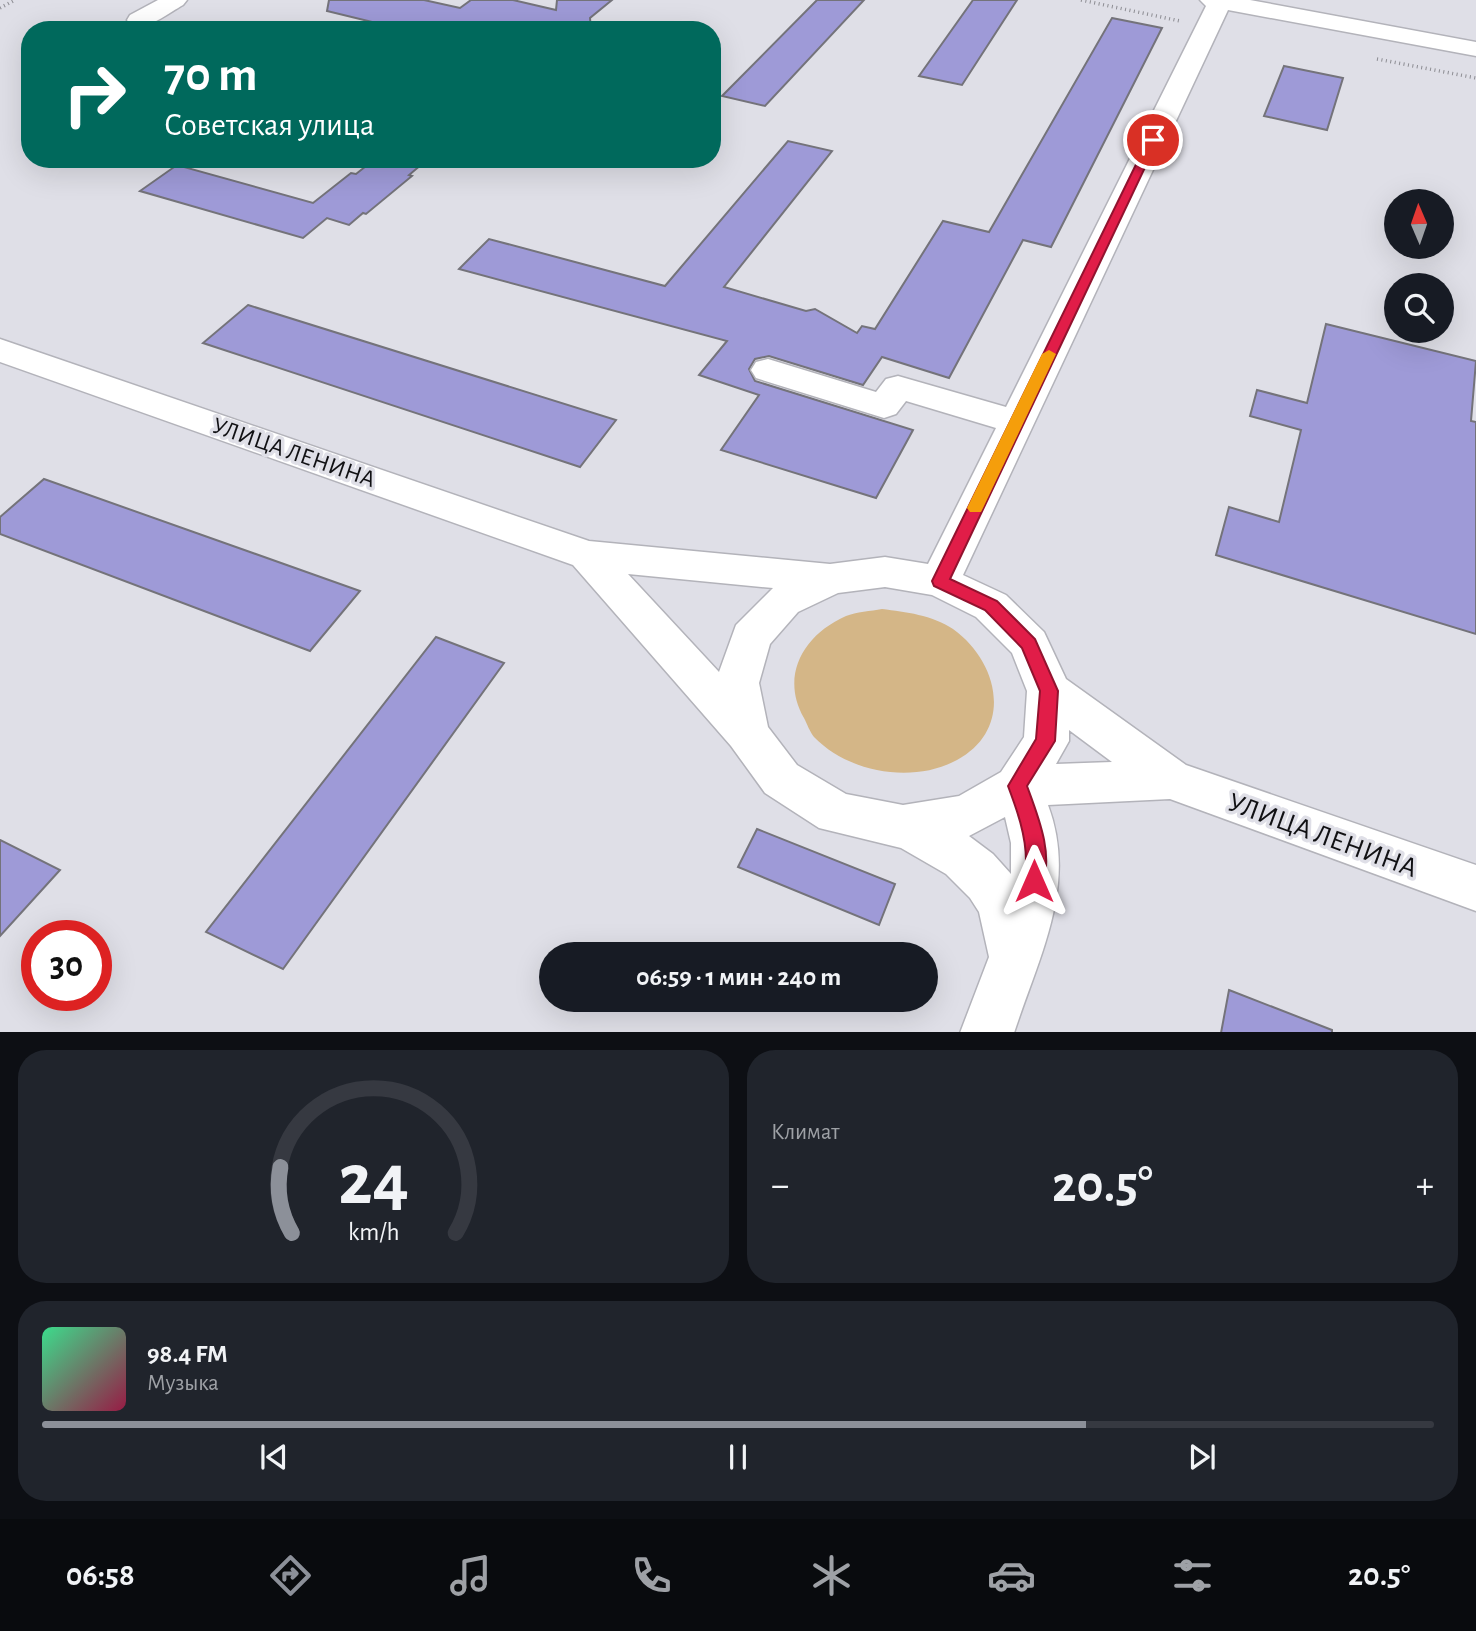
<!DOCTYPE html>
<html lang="ru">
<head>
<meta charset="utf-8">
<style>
	:root { --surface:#171b24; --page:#20242c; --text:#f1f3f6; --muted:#9ea1a6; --line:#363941; --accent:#8c9099 }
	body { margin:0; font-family:"Alegreya Sans",sans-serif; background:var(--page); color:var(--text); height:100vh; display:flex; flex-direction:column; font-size:26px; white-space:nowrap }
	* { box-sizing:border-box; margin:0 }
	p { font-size:23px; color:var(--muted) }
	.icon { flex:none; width:38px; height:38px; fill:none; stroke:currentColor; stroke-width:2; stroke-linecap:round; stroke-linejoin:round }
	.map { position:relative; height:1032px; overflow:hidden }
	.sheet { display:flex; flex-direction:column; gap:18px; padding:18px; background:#0d0f14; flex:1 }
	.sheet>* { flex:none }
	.guide { position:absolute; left:21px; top:21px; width:700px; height:147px; border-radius:28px; box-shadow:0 7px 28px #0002; background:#00695c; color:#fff; overflow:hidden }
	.needle { width:46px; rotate:358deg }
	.fabs { position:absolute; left:1384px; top:189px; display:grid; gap:14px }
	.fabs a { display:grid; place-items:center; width:70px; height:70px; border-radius:50%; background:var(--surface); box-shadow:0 7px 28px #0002; font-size:35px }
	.speed { position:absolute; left:21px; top:920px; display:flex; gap:14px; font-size:35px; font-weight:700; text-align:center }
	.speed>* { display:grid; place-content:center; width:91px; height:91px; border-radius:50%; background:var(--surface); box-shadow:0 7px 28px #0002; line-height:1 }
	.speed .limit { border:10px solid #d22; background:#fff; color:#111 }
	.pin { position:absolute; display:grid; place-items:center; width:60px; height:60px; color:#fff; margin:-30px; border:4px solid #fff; border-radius:50%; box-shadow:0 2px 7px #0007 }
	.me { position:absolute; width:77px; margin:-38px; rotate:0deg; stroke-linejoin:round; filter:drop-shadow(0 0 5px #0008) }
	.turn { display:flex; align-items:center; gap:24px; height:147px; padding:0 28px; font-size:32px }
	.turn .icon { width:91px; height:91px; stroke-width:2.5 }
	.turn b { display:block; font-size:49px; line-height:60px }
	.big { font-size:52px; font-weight:700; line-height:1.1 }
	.sheet .widget { flex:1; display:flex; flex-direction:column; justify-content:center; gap:10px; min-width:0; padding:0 24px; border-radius:28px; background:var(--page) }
	.sheet .dial { align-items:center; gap:0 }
	.dial svg { height:182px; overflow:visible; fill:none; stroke:var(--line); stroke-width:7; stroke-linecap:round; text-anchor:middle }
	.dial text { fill:var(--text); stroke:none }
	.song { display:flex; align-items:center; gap:21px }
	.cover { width:84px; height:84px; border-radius:10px; background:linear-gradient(135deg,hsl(150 70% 55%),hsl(340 70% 35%)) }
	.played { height:7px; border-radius:4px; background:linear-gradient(90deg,var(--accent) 75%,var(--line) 75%) }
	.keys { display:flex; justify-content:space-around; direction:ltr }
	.heat { display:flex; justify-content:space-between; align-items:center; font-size:38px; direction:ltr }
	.sheet .tiles { flex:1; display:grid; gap:18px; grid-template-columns:1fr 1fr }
	.widget:last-child { grid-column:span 2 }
	.trip { position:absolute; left:539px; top:942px; width:399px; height:70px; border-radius:35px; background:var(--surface); box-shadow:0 7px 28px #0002; font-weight:700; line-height:70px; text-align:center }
	.tab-bar { display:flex; height:112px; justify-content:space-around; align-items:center; background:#090b0e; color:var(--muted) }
	.tab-bar .icon { width:49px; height:49px }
	.tab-bar .on { color:var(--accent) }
	.tab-bar b { font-size:32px; color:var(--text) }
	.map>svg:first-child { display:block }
</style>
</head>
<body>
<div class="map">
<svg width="1476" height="1033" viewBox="0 0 1476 1033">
	<rect width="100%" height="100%" fill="#dfdfe7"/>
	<path fill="#d4b687" d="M882 609C906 612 932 615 953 629 999 662 1014 729 957 760 913 784 849 773 814 737 810 732 807 724 804 718 780 676 803 635 846 616 856 612 871 611 882 609Z"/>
	<path fill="#9e9ad7" stroke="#74737a" stroke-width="2" d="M329 0H424L460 8 471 0H513L556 10 557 0H612L590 18 591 30H405L327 11Z
		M817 0H864L765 106 722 96Z
		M973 0H1017L962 85 919 76Z
		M1112 18 1162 28 1051 247 1023 240 949 378 882 357 863 385 769 356 755 359 749 369 755 381 913 430 876 498 721 450 759 395 699 375 727 341 459 269 489 239 665 286 788 141 832 151 724 287 806 311 815 309 857 333 862 326 875 329 943 221 989 232Z
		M1284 66 1343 78 1327 130 1264 116Z
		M375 159H428L409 175 412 176 366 214 363 213 349 225 327 218 303 238 140 191 177 165 313 203 351 173 356 174Z
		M248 305 616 420 580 467 203 343Z
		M1326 324 1476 361 1471 421 1476 422V634L1216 555 1229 507 1279 522 1301 430 1250 416 1257 390 1307 403Z
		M44 479 360 591 310 651 0 534V517Z
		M436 637 504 663 283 969 206 932Z
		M757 829 895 884 879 925 738 867Z
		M0 840 60 870 0 936Z
		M1229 990 1332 1030V1033H1221Z"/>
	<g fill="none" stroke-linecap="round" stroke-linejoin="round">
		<defs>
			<path id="minor" d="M158 0H187L183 5C167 14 149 30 130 25L127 20 130 15Z
				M1200 0H1250L1476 42V56L1228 10 963 575 1006 595 1044 632 1066 679 1186 765 1476 865V911L1170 799 1048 805C1078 885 1039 956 1014 1033H960L989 957 979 912 970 898 946 874 901 848 819 828 765 793 731 746 573 565 0 362V339L589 541 830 564 885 557 928 564 996 428 906 401 896 414 884 418 756 378 751 370 756 362 768 359 876 392 886 379 898 376 1006 407 1206 6ZM628 574 773 588 736 625 719 672ZM885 587 932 595 976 617 1012 653 1027 691 1024 737 1001 772 959 796 903 805 846 794 797 765 768 727 759 683 770 644 798 612 838 593ZM1069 730 1112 762 1056 764 1069 741ZM1005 817 1011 843V874L993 854 969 836Z"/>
		</defs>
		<use href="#minor" stroke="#b3b3ba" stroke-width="3"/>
		<path stroke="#8c8c92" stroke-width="3.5" stroke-dasharray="1 3.5" stroke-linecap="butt" d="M1081 0 1180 21
			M0 8 15 0
			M1377 59 1476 78"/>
		<use href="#minor" fill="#fff" fill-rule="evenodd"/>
	</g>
	<path fill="#e11d48" stroke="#92132f" stroke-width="2" d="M1149 138 1158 140 950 579 997 601 1035 639 1058 691 1055 741 1027 786C1038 816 1055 857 1041 888L1034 891 1027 888C1022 878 1026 871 1026 861 1026 835 1017 810 1008 786L1036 739 1040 691 1022 648 985 610 934 586 932 581Z"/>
	<path fill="#f59e0b" d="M1049 350 1056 354 983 508 981 512H970L967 508 1042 354Z"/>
	<g text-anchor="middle" stroke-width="7" stroke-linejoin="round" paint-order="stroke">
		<g font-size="24" fill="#101013" stroke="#dfdfe7">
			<text transform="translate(294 452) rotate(19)" y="8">УЛИЦА ЛЕНИНА</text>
		</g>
		<g font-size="28" fill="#101013" stroke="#dfdfe7">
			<text transform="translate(1323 834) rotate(20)" y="10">УЛИЦА ЛЕНИНА</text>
		</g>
	</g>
</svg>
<div class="fabs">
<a><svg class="needle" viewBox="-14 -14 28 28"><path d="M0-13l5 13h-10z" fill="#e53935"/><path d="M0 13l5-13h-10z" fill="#9ea1a6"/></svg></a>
<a><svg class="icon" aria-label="search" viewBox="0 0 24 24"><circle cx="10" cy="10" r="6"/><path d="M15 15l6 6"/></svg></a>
</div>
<div class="speed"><div class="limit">30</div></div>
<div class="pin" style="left:1153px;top:140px;background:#d93025"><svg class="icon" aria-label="arrive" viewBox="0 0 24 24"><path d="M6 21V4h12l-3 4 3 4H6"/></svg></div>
<svg class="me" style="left:1034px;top:881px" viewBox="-20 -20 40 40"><path d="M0-17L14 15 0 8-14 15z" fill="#e11d48" stroke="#fff" stroke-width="4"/></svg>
<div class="trip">06:59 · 1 мин · 240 m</div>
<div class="guide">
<div class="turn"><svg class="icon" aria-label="right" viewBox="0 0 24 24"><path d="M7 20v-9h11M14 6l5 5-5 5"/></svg><div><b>70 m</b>Советская улица</div></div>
</div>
</div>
<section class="sheet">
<div class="tiles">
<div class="widget dial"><svg viewBox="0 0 100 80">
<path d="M14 69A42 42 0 1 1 86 69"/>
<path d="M14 69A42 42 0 0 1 9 40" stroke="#8c9099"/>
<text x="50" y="56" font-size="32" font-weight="700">24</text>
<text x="50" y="72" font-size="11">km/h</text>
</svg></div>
<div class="widget"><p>Климат</p>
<div class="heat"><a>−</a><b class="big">20.5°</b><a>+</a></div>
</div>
<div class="widget">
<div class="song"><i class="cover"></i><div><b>98.4 FM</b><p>Музыка</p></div></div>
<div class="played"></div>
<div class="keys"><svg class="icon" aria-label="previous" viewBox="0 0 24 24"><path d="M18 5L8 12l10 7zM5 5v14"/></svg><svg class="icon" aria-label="pause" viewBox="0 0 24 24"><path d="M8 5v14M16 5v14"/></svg><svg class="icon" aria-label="next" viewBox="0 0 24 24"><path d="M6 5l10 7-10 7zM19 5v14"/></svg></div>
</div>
</div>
</section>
<nav class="tab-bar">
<b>06:58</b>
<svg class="icon on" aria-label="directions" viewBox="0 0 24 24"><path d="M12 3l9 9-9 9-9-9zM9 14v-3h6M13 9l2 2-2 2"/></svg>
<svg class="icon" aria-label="music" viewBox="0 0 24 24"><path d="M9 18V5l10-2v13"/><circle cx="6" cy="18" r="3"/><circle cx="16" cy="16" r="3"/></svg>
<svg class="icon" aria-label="phone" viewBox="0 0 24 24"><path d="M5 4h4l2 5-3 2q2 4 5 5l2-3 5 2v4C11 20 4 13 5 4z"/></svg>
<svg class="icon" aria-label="climate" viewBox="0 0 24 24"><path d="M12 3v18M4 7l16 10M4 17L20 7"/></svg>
<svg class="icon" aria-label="car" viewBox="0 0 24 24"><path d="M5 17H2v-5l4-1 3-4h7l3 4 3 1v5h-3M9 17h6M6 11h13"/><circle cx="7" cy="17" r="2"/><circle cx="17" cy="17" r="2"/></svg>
<svg class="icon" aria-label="filters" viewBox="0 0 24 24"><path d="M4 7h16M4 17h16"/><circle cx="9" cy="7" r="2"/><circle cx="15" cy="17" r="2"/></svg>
<b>20.5°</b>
</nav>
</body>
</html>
